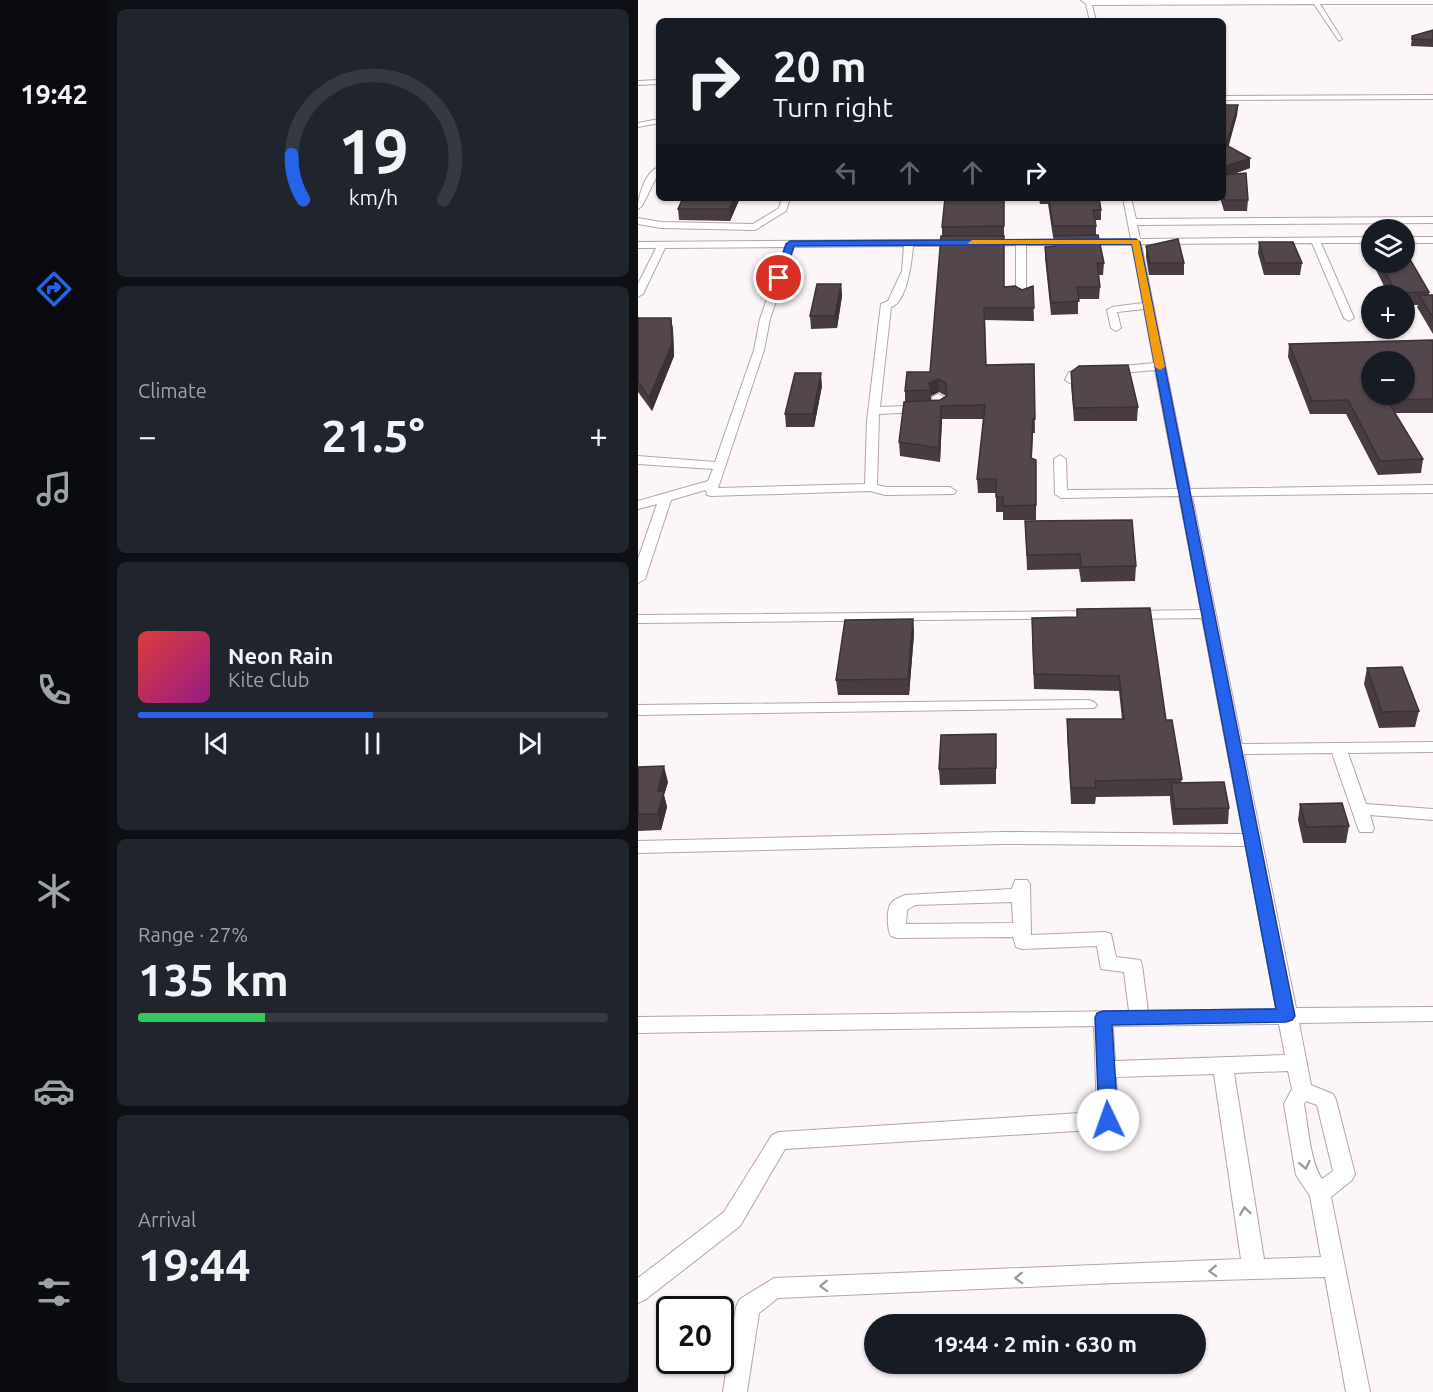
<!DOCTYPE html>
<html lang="en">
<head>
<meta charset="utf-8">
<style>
	:root { --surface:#171b24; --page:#20242c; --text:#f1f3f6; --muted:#9ea1a6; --line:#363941; --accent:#2563eb }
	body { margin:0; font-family:Ubuntu,sans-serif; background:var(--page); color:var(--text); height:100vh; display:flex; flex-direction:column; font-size:22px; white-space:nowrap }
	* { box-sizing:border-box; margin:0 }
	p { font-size:20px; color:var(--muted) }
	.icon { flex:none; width:33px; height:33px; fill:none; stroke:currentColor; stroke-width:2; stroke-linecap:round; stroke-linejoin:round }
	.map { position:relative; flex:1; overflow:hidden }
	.drawer { display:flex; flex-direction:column; gap:9px; padding:9px; background:#0d0f14; width:530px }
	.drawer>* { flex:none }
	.top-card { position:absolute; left:18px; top:18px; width:570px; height:183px; border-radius:9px; box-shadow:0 2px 4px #0004; background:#171b24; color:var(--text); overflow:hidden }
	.tools { position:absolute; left:723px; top:219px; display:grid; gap:12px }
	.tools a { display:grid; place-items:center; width:54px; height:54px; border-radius:50%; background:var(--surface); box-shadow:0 2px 4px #0004; font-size:30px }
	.speed { position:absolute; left:18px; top:1296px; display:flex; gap:12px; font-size:30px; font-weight:700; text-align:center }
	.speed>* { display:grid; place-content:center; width:78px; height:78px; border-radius:50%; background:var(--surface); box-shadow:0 2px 4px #0004; line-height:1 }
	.speed .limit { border:3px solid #111; border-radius:9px; background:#fff; color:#111 }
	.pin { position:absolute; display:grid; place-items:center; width:51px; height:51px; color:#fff; margin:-26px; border:3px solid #fff; border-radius:50%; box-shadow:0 2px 6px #0007 }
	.me { position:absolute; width:66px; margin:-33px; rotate:357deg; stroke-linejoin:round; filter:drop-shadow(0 0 4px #0008) }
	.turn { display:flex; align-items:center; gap:21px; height:126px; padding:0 18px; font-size:27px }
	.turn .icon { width:78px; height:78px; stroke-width:2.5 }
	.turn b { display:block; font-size:42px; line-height:51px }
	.lanes { display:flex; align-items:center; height:57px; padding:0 18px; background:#0003; justify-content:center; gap:30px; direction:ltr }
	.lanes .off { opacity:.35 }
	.big { font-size:45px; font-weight:600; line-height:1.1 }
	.drawer .card { flex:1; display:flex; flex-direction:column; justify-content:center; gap:9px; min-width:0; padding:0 21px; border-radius:9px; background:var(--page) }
	.drawer .dial { align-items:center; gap:0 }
	.dial svg { height:156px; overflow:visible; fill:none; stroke:var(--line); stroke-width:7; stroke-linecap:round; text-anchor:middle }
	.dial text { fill:var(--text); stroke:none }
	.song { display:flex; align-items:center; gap:18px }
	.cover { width:72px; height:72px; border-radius:9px; background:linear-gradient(135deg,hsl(0 70% 55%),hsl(310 70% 35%)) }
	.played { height:6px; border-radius:3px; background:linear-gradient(90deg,var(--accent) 50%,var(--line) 50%) }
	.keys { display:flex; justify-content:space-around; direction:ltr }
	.heat { display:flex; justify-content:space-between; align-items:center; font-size:33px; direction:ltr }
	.charge { height:9px; border-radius:4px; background:linear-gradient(90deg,#34c759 27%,var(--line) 0) }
	.trip { position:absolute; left:226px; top:1314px; width:342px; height:60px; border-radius:30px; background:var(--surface); box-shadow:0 2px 4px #0004; font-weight:600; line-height:60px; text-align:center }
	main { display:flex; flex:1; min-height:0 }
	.tabs { display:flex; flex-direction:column; width:108px; justify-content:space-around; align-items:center; background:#090b0e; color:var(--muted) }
	.tabs .icon { width:42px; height:42px }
	.tabs .current { color:var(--accent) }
	.tabs b { font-size:27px; color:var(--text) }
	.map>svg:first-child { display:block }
</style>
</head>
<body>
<main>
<nav class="tabs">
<b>19:42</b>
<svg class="icon current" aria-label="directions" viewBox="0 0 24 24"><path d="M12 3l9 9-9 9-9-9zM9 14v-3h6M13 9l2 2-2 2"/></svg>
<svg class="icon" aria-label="music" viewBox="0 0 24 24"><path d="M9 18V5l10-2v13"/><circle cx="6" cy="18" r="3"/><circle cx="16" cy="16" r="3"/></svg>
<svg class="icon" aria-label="phone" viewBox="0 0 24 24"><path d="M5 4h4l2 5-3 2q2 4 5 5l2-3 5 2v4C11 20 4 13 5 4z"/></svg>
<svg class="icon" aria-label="climate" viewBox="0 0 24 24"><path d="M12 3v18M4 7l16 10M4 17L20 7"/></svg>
<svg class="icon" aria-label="car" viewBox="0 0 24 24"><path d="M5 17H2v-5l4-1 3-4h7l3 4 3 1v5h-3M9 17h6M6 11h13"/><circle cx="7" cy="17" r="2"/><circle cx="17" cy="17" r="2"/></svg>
<svg class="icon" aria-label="filters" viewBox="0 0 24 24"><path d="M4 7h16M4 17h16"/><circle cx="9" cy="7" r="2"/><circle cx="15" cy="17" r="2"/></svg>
</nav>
<section class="drawer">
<div class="card dial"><svg viewBox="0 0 100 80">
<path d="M14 69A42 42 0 1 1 86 69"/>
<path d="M14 69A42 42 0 0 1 8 46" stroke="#2563eb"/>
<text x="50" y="56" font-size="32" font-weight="700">19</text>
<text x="50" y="72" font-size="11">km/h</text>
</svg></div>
<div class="card"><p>Climate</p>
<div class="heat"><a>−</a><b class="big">21.5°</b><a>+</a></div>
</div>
<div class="card">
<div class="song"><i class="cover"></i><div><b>Neon Rain</b><p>Kite Club</p></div></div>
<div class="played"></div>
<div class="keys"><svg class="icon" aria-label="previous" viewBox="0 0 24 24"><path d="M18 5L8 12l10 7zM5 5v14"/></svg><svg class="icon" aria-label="pause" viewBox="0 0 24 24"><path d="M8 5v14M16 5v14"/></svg><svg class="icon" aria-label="next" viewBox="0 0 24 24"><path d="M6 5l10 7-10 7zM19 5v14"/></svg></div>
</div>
<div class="card"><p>Range · 27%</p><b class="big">135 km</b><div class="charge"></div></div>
<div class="card"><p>Arrival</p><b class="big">19:44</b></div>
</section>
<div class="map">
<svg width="796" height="1392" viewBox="0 0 796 1392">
	<rect width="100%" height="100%" fill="#fdf6f9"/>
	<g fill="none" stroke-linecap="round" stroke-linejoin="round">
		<defs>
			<path id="lane" d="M443 0H796V4H682L704 39 701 41 676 4 454 5 458 21H452L448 4Z
				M21 80V84L0 85V81Z
				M796 95V99L585 100V96Z
				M21 119V123L0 127V123Z
				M21 167V172L4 206 0 209C0 196 8 170 21 167Z
				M144 198H152L148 211 117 230 23 228 0 224V218L23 222 115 224 141 208Z
				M485 198H493L498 219 796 217V223L499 225 502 239 734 237V243H683L716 318 711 321 706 318 674 243 503 244 552 489 796 485V493L554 496 604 744 796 742V752L710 753 728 804 796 809V820L732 815 736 828 734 832H722L720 828 694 753 606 754 658 1008 796 1007V1021L661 1023 673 1085 695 1094 698 1100 717 1174 714 1180 693 1197 732 1392H708L687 1277 477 1283 140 1298 121 1313 109 1392H85L98 1307 102 1299 136 1278 603 1259 576 1074 478 1077 480 1120 477 1126 470 1129 147 1149 102 1226 8 1299 0 1303V1278L86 1212 134 1135 141 1132 459 1112 456 1026 0 1033V1017L491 1011 486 972 463 969 459 946 384 949 378 947 375 937 259 938 253 936C249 929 248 908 254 902 257 899 263 897 267 895L374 889 377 880H389L392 884 393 935 467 932 473 934 478 957 502 960 504 965 510 1011 638 1009 608 846 365 844 0 853V841L365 832 605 834 564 618 492 619 485 615 492 611 563 610 541 496 423 498 417 494 416 459 422 455 428 459 429 490 540 489 517 370 439 377 436 382 432 383 427 380 431 372 435 371 516 363 506 309 479 312 483 328 478 331 473 328 469 310 474 307 505 303 494 245H388V297L383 300 378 297V245L347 246 343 243 347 240 493 239ZM374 902 375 923 268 924 269 910 277 905ZM641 1024 647 1055 477 1061 475 1026ZM650 1071 654 1089 646 1104 651 1134 658 1175 672 1196 683 1257 626 1259 596 1073ZM668 1101 679 1105 695 1171 684 1179C672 1162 670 1125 666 1104Z
				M766 237H796V243H766Z
				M271 240H323L327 243 323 246H275C274 260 269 303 253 307L242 407 296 405 294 397 300 394 306 397 308 408 302 411 241 414 239 485 248 487H312L318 491 316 494 247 495 232 491 73 496 69 495 68 490 33 500 7 579 0 583V559L19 504 0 509V501L70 481 75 469 0 464V456L77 462 116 350 122 319 147 247 27 248 5 294 0 297V284L18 248H0V242ZM266 246 264 271 250 301 243 304 229 421 227 484 80 488 126 350 132 319 156 247Z
				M459 611 464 612 466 615 464 618 0 623V615Z
				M451 700 456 702 459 705 456 708 0 715V705Z"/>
		</defs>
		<use href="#lane" stroke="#b4a3ab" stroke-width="2"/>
		<use href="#lane" fill="#fff" fill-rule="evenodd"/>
	</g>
	<path fill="#483c42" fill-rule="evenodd" d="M795 30V47L773 46 774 36Z
		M585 98 588 105H600L599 115 590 146 612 158V168L595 174 610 200 609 211H586L582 198H585Z
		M45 198H102L92 221 41 220 40 209Z
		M366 198V287L384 290 395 286 396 321 347 320 348 365 396 364 397 433H395L394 458 398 460V520H365V512H358V493H340L339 479 346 419H304L302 462 262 456 261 442 267 402V391L292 372 304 236V227ZM301 392 308 396 302 400H293V396Z
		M401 198H461L463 210V220H457L458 226V235L466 263 465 275H460L462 287 461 299H440V314L413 315 407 258V247L416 246V237H415L410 204H402Z
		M621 242 664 263 662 275H626L620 253Z
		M508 246 546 263V275H511L508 257Z
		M733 246H734V262L731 258Z
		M734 262H766L791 292V295H795V334L779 307 780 305H766V296H751Z
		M203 284 204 296 199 328 173 329 172 316Z
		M0 318H33L35 330 36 356 14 411 0 392Z
		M795 340V413H757L785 459 783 473 740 475 708 414H672L650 357 651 344Z
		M433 372 500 407 499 421H436L433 385Z
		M184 386 176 427H148L147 414Z
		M387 521 498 566 497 581 443 582 441 569 389 570Z
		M439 609 528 720 544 779 543 783 591 808 590 824 535 825 532 800V796L458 797 457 804H433L429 735V719H484L481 691 396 689 394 633 439 617Z
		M275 619 276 634 271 695H200L198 680Z
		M729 668 781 711 777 727 741 728 726 684Z
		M358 734V784L302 785 301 769Z
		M0 767 30 782 26 795 29 807 23 830 0 831Z
		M662 804 711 826 708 843H665L660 820Z"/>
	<path fill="#3b3136" d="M600 105 599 115 588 156V145Z
		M612 158V168L585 178V167Z
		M96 198H102L92 221 91 209Z
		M203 284 204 296 199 328 197 316Z
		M33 318 35 330 36 356 14 411 11 398Z
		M183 373 184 386 176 427 175 414Z
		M300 379 301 392 293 396 291 383Z
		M303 406 304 419 302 462 301 448Z
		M275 619 276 634 271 695 270 679Z
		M26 766 30 782 26 795 29 807 23 830 20 814V791Z"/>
	<path fill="#54464d" stroke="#3b3136" stroke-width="1.5" fill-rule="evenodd" d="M795 30V40L774 39V36Z
		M585 98 588 105H600L588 145 612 158 585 167Z
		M608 173 610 200H587L585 194V175Z
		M45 198H96L91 209H40Z
		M307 198H366V226L304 227Z
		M411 198H461L463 210H455L458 226H415Z
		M460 235 466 263H459L462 287H439L441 301 413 303 407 247 417 246 416 236Z
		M303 236H366V287L377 286 384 290 395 286 396 308H346L348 365 396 364 397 419H395L393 458 398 460V505L365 506V497H358V479H339L347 405 303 406 301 448 261 442 266 402 302 400 309 396 308 383 300 379 291 383 293 390 267 391 269 372H292Z
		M540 239 546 263H512L508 246Z
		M621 242H655L664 263H627Z
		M766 249 791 292 758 293 742 262H766Z
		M179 284H203L197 316H172Z
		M781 295H795V318Z
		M0 318H33L34 344 11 398 0 382Z
		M795 340V399L749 400 785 459 742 461 710 400 674 401 651 344ZM734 362H766V394H734Z
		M490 365 500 407 436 408 433 372 441 366Z
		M157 373H183L175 414H147Z
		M494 520 498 566 443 567 442 554 389 555 387 521Z
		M512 608 528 720H534L544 779 457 781 458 788H433L429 719H486L481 676 396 674 394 618 439 617V609Z
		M275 619 270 679 198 680 207 620Z
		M764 667 781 711 744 712 729 668Z
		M358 734V768L301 769 303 735Z
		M26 766 20 791H26L20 814H0V767Z
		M586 782 591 808 537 809 533 783Z
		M704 803 711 826 668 827 662 804Z"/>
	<defs><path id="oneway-chevron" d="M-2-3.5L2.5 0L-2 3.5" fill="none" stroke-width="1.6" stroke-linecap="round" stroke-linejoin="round" transform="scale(1.5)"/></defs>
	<g stroke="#9d9a9c">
		<use href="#oneway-chevron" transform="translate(667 1165) rotate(78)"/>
		<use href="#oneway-chevron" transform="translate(607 1211) rotate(-98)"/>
		<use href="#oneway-chevron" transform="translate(575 1271) rotate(178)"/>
		<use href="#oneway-chevron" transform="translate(381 1278) rotate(178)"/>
		<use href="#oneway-chevron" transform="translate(186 1286) rotate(178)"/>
	</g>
	<path fill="#2563eb" stroke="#184099" stroke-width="1.5" d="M498 239 502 242 657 1016 654 1020 648 1022 474 1025 480 1120 477 1126 470 1128 464 1126 461 1120 457 1018 459 1013 465 1011 638 1009 494 244 156 246 145 278 141 281 137 278 148 244 152 241Z"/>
	<path fill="#f59e0b" d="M334 240H501L527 367 522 370 517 367 494 244H331L330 243Z"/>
</svg>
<div class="tools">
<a><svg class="icon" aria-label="layers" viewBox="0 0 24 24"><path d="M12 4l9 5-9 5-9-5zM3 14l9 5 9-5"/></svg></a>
<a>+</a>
<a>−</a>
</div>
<div class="speed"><div class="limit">20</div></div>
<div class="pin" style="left:141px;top:278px;background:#d93025"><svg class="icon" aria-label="arrive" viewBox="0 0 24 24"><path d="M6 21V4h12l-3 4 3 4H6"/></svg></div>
<svg class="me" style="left:470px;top:1120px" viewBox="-20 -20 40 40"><circle r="19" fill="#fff"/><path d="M0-13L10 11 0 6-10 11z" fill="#2563eb"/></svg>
<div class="trip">19:44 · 2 min · 630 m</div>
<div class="top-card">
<div class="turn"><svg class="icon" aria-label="right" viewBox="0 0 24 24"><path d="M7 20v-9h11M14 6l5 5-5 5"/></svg><div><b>20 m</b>Turn right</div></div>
<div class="lanes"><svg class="icon off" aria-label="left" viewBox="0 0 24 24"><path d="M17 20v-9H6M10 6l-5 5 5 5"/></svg><svg class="icon off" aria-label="ahead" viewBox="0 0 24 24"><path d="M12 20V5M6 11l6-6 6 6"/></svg><svg class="icon off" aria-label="ahead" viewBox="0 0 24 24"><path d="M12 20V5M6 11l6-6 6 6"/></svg><svg class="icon" aria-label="right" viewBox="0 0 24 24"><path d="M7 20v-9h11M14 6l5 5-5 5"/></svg></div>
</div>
</div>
</main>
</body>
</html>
